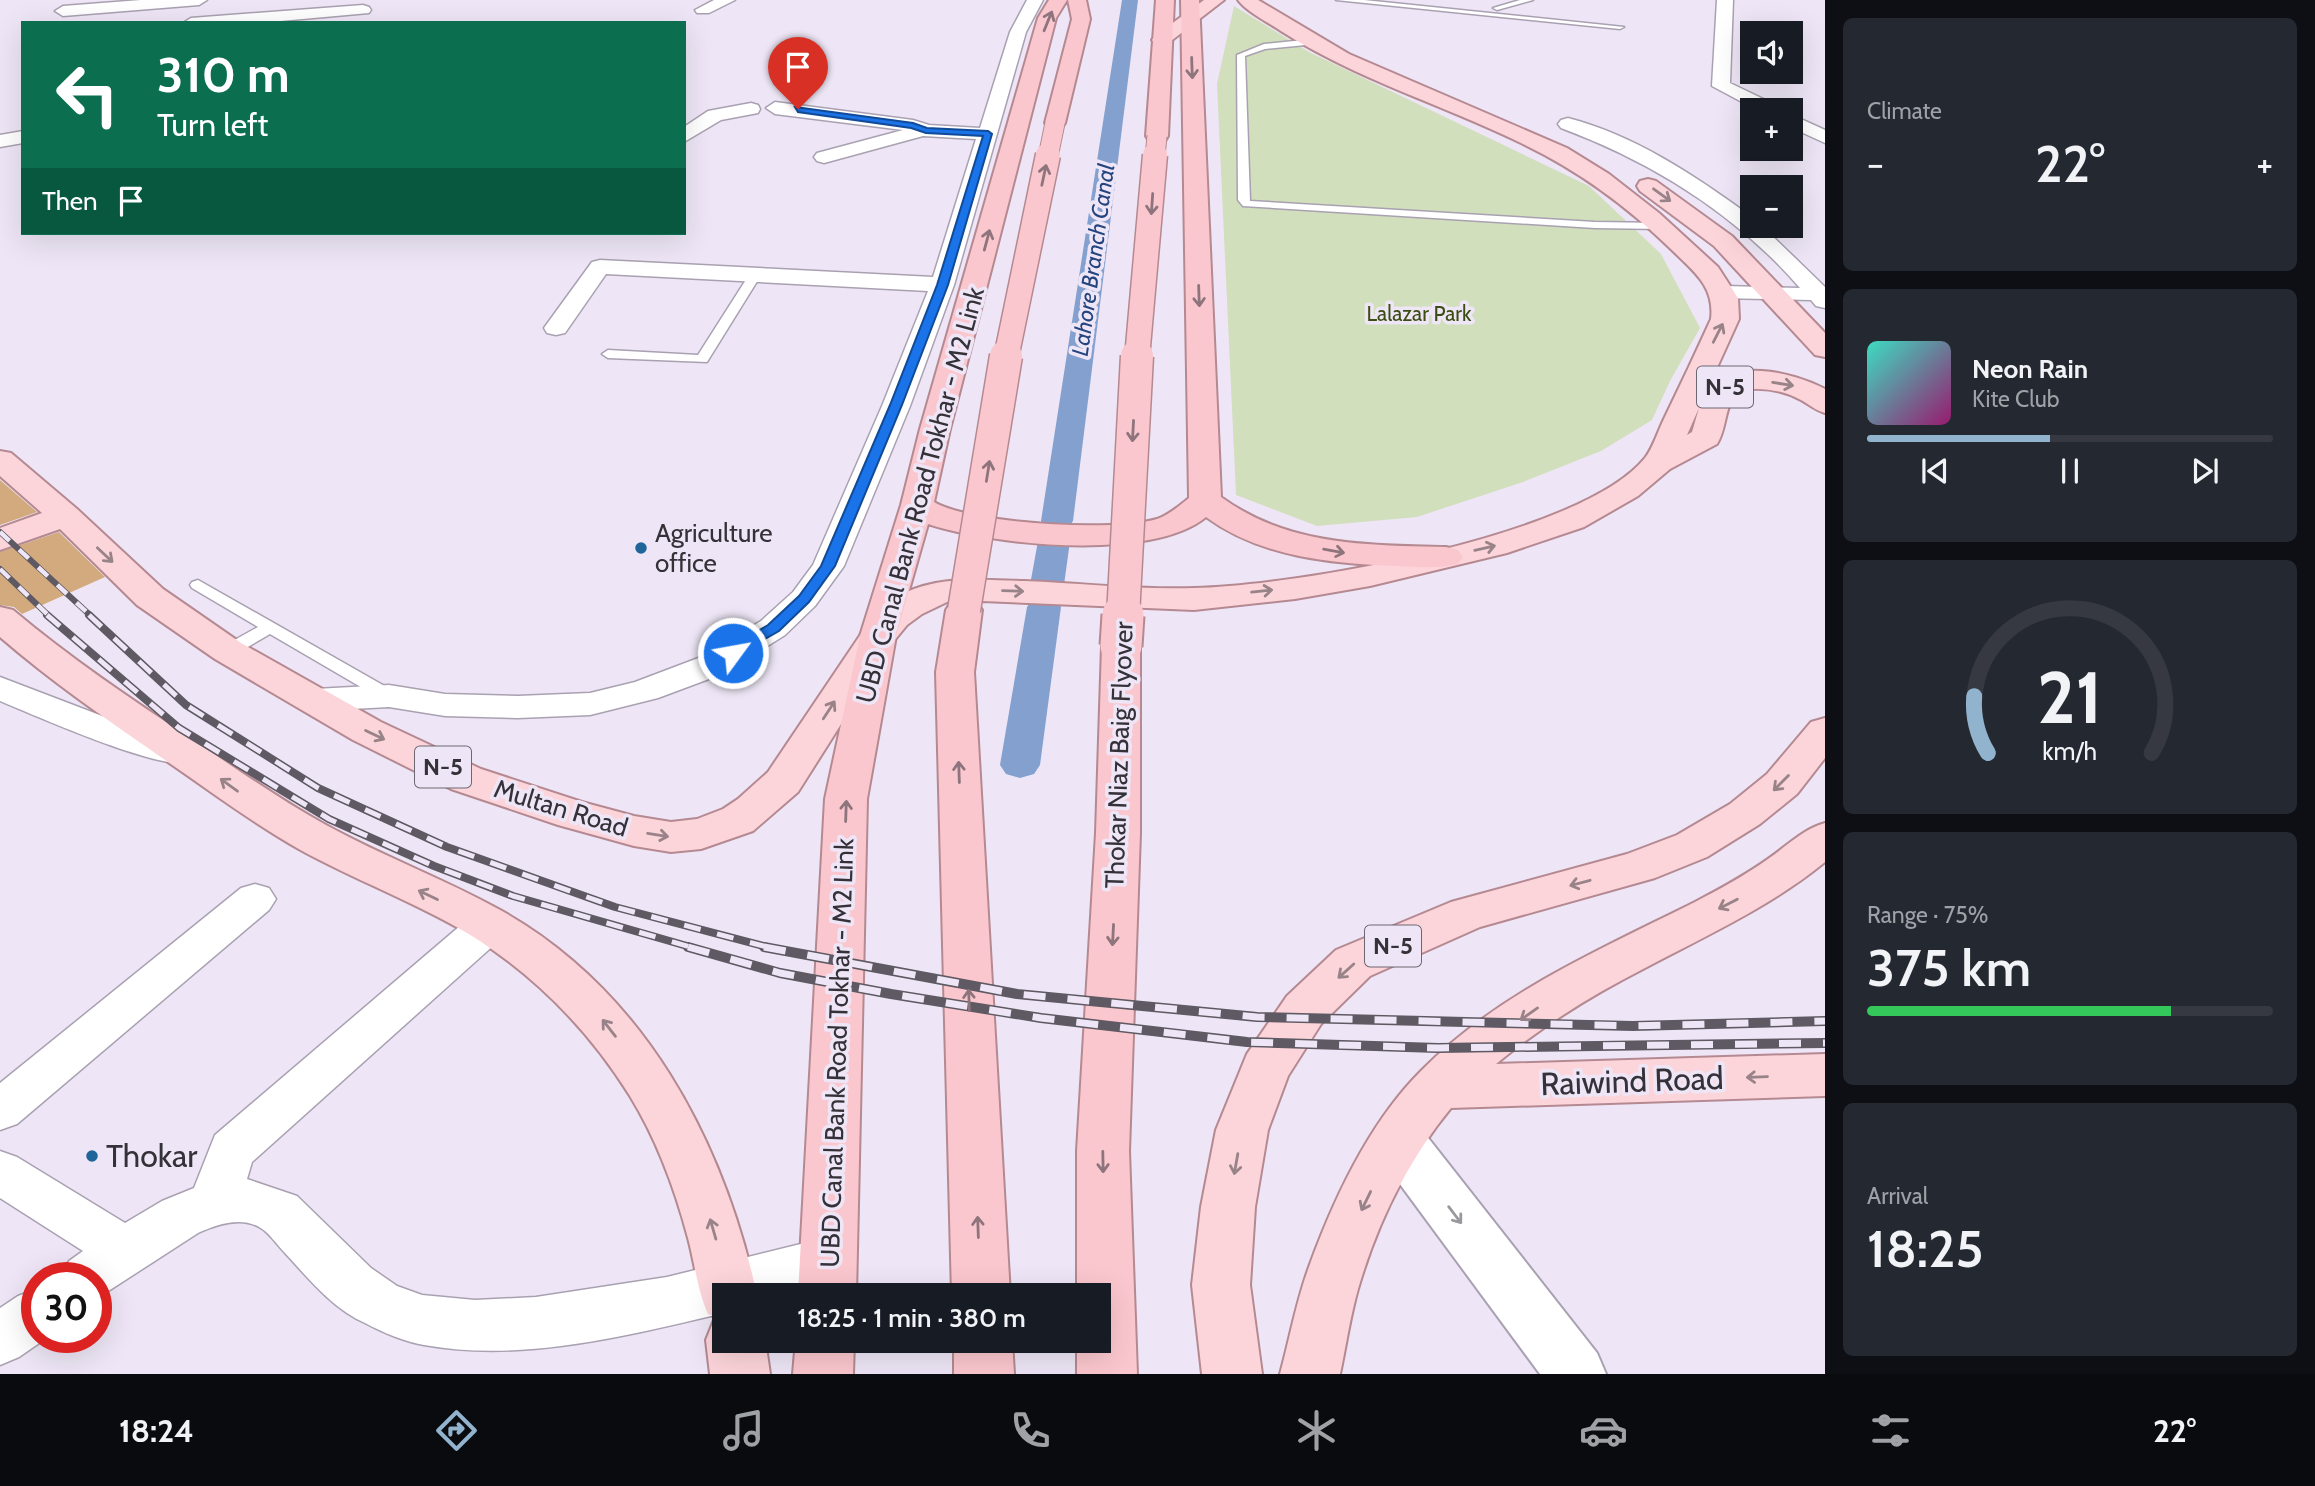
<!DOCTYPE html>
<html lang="en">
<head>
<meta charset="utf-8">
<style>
	:root { --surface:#171b24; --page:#242831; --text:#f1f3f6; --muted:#9ea1a6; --line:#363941; --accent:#92b3cd }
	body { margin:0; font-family:Cabin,sans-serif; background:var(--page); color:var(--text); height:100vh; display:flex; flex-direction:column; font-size:26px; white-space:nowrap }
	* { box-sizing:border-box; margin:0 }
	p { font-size:23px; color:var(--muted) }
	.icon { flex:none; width:38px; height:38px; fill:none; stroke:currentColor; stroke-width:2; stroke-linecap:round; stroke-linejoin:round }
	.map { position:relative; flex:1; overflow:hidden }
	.sheet { display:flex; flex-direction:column; gap:18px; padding:18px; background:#0d0f14; width:490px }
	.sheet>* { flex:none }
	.hud { position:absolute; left:21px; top:21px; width:665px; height:214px; border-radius:0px; box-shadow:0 7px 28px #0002; background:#0b6e4f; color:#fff; overflow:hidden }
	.fabs { position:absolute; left:1740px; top:21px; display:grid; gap:14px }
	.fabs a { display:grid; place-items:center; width:63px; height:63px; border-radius:0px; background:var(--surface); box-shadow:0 7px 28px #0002; font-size:35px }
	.speed { position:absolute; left:21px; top:1262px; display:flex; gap:14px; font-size:35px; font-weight:700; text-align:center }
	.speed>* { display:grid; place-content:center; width:91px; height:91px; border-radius:50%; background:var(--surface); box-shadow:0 7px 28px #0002; line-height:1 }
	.speed .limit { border:10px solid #d22; background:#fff; color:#111 }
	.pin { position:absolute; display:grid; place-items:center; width:60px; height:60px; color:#fff; margin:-72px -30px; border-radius:50% 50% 50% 0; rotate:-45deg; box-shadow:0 0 7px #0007 }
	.pin .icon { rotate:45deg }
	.me { position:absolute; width:77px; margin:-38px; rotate:58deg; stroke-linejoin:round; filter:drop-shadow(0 0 5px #0008) }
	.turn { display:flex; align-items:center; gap:24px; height:147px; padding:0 21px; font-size:32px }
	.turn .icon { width:91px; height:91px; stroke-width:2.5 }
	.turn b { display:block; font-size:49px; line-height:60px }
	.then { display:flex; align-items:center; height:66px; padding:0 21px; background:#0003; gap:14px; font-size:26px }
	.big { font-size:52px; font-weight:600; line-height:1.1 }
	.sheet .card { flex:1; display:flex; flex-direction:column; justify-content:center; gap:10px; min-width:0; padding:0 24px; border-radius:10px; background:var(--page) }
	.sheet .dial { align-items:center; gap:0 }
	.dial svg { height:182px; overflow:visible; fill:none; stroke:var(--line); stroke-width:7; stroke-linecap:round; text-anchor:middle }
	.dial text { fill:var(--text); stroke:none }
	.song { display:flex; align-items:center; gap:21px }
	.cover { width:84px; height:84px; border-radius:10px; background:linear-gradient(135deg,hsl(170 70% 55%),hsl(320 70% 35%)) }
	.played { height:7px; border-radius:4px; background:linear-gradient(90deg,var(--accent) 45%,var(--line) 45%) }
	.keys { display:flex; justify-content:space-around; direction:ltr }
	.heat { display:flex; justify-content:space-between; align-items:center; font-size:38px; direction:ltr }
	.charge { height:10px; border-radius:5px; background:linear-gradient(90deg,#34c759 75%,var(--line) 0) }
	.trip { position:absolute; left:712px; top:1283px; width:399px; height:70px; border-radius:0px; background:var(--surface); box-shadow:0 7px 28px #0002; font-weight:600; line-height:70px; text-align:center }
	.tab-bar { display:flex; height:112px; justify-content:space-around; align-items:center; background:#090b0e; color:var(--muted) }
	.tab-bar .icon { width:49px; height:49px }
	.tab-bar .selected { color:var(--accent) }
	.tab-bar b { font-size:32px; color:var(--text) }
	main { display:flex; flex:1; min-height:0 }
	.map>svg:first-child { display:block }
</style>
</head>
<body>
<main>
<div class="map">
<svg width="1825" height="1374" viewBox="0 0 1825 1374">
	<rect width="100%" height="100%" fill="#eee6f6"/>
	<path fill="#d1dfbc" d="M1234 6 1309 52 1589 186 1661 254 1700 328 1670 381 1652 420 1601 451 1523 482 1417 517 1317 526 1236 495 1217 84Z"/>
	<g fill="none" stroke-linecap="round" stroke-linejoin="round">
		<path fill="#84a0cf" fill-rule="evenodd" d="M1122 0H1138L1073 521 1068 528 1057 531 1046 528 1041 521Z
			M1054 531 1065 534 1070 541 1064 585 1059 592 1047 595 1035 592 1030 585 1038 541 1043 534Z
			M1044 597 1056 600 1061 607 1040 765 1034 774 1020 778 1006 774 1000 765 1027 607 1032 600Z"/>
	</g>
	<path fill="#d2aa7d" d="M0 480 37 512 0 525Z
		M59 532 105 577 22 614 14 607 0 605V552Z"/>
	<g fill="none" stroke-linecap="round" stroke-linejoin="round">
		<defs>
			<path id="service" d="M1336 0H1364L1624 27 1620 29Z
				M1520 0H1533L1497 10 1493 8Z
				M1313 39 1316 44 1265 49 1245 56 1250 201 1595 222 1661 223 1666 226 1661 229 1595 228 1243 206 1238 200 1237 55 1264 44Z
				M755 272 761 275 707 362 608 358 602 354 608 350 698 355 749 275Z
				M198 580 395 692 398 696 395 700H383L270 634 234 655H222L220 651 222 647 258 627 192 588 190 585 192 582Z"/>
			<path id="minor" d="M141 0H207L199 5 63 16 55 11 63 6Z
				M714 0H735L709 13H697L695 10Z
				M1027 0H1043L1026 32 954 285 910 406 844 566 815 606 785 635 725 673 658 698 590 715 518 718 445 716 389 707 315 711 302 708 297 700 302 692 315 689 389 685 445 694 518 696 590 693 635 682 701 657 761 621 793 592 813 565 882 406 928 291 606 274 565 333 556 335 547 333 544 328 592 262 600 260 933 277 976 139 923 136 824 163 817 161 814 157 817 153 903 130 775 114 766 108 775 102 913 120 929 125 980 128 1010 32Z
				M1717 0H1733L1730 83 1778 106 1780 110H1757L1712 86Z
				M363 5 369 7 371 10 369 13 258 23H183L191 18Z
				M751 103 758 105 760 109 758 113 721 120 684 142V127L708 111Z
				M1790 114 1825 130V143L1790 127Z
				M1568 118C1634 135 1694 175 1749 215L1752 217V226H1762L1825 287V308L1816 306 1811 300 1717 298 1713 293 1717 288 1725 286 1800 288C1736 214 1652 162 1561 128L1558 124 1561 120Z
				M23 131V143L0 147V135Z
				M0 677 131 727 196 745 201 754 196 763C161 772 39 717 0 701Z
				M255 884 269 888 276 899 269 910 17 1124 0 1130V1083L241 888Z
				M489 909 504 914 510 925 504 936 252 1162 247 1179 297 1196 371 1268 397 1286 422 1295 475 1300 536 1297 667 1277 829 1237 847 1244 855 1261 847 1278 792 1295H724V1313C629 1335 523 1363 424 1345 405 1342 382 1332 365 1323 333 1309 308 1278 285 1253 277 1245 269 1232 259 1227 240 1216 215 1225 198 1233L96 1299V1278H61L69 1261 83 1251 0 1198V1151L17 1157 125 1223 162 1201 194 1188 215 1135 474 914Z
				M37 1289V1337H48L19 1357 0 1365V1308L18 1296Z"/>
			<path id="secondary" d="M1399 1118 1418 1125 1597 1353 1606 1374H1540L1380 1157 1373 1141 1380 1125Z"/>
			<path id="primary" d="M1204 0H1224L1167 44H1155L1152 40 1155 36Z
				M1238 0H1258L1349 54 1567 148 1609 174 1659 213 1718 267 1738 298 1739 319 1706 392C1730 357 1793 372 1825 389V413C1815 410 1810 405 1801 400 1783 390 1761 387 1741 390 1723 403 1728 427 1717 444L1670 469 1638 496 1584 527 1507 553 1370 586 1295 599 1194 610 982 601 947 602 922 614 907 625 893 642 798 792 753 831 701 849 671 852 634 846 558 825 451 789 353 740 215 659 137 605 60 529 0 550V528L42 513 0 476V451L11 453 77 509 163 589 241 643 381 722 481 769 582 802 634 816 671 822 697 819 723 809 738 799 768 772 865 628C879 612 894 596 914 589 949 576 987 580 1024 581 1080 583 1137 590 1194 588 1295 586 1581 537 1645 458 1653 448 1658 431 1664 419 1680 386 1696 352 1711 319 1715 286 1693 271 1672 250 1627 206 1578 170 1521 143 1441 104 1356 79 1281 31 1268 22 1248 13 1238 0ZM1699 408 1692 432 1687 435Z
				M1648 179 1656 181 1732 236 1825 333V357L1815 355 1714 246 1640 191 1637 186 1640 181Z
				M0 607 13 610C70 658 131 699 193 740 237 769 280 800 326 825 384 857 445 879 502 911 644 991 723 1140 757 1295H724V1340H765L770 1374H710L706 1340 714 1320 718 1318 708 1314C697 1289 695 1264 688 1238 675 1189 657 1140 630 1096 590 1032 537 977 472 936 416 902 354 880 297 848 251 822 209 790 165 760 109 721 52 682 0 637Z
				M1825 718V758L1797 794 1760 824 1707 857 1655 878 1480 927 1370 976 1321 1024 1288 1076 1268 1130 1255 1207 1250 1285 1262 1374H1202L1192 1285 1201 1207 1216 1130 1247 1054 1287 996 1336 950 1451 902 1627 854 1677 835 1730 804 1767 774 1811 722Z
				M1825 823V862C1770 907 1707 935 1645 968 1592 995 1542 1026 1496 1064L1825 1054V1096L1451 1108C1408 1160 1377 1224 1358 1289 1350 1317 1346 1346 1340 1374H1280C1290 1338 1296 1302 1309 1267 1334 1198 1369 1123 1421 1071 1498 993 1599 950 1695 902 1720 889 1744 876 1768 859 1787 846 1803 829 1825 823Z"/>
			<path id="trunk" d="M1049 0H1067L1056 18 950 429 934 502C971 524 1115 532 1157 519 1169 515 1179 506 1189 498L1181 0H1199L1221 497C1288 546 1367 545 1446 547L1458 550 1463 557 1458 564C1439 569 1418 567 1399 566 1333 564 1260 557 1206 517 1152 562 992 545 928 524L896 636 867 799 856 1295H798L825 799 860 636 901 505 920 429 1038 18Z
				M1068 0H1086L1090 19 1065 123 1062 127H1048L1045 123 1072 19Z
				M1156 0H1174L1168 136 1165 141H1149L1146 136Z
				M964 599 977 602 982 610 974 672 1010 1295H952L936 672 946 610 951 602Z
				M1121 635 1134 638 1140 646V833L1129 1151 1137 1374H1077V1340H1099V1295H1077V1151L1096 833 1102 646 1108 638Z
				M796 1340H854L853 1374H793Z
				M954 1340H1012L1014 1374H954Z"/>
		</defs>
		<use href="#service" stroke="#a9a1b1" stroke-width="3"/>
		<use href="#minor" stroke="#a9a1b1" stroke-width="3"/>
		<use href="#secondary" stroke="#a9a1b1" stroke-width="4"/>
		<use href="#primary" stroke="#b58991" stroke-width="4"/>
		<use href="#trunk" stroke="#b58991" stroke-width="4"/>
		<use href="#service" fill="#fff" fill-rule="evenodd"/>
		<use href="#minor" fill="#fff" fill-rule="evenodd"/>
		<use href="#secondary" fill="#fff" fill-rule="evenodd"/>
		<use href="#primary" fill="#fcd5da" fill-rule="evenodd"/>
		<use href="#trunk" fill="#fbc7ce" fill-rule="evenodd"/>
		<defs>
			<path id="rail-far2" d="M0 532 91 616
				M0 569 49 616"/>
			<path id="rail-far1" d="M47 615 179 728 329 819 434 866 513 896 694 948
				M89 615 186 705 318 788 447 847 615 907 771 948"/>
			<path id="rail" d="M688 947 780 973 891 994 1041 1018 1247 1042 1438 1048 1825 1043
				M764 947 1017 994 1257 1017 1633 1026 1825 1021"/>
		</defs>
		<use href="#rail-far2" stroke="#5e5962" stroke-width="6"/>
		<use href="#rail-far1" stroke="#5e5962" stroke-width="8"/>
		<use href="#rail" stroke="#5e5962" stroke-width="10"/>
		<use href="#rail-far2" stroke="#eee6f6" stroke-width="4.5" stroke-dasharray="13" stroke-linecap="butt"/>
		<use href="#rail-far1" stroke="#eee6f6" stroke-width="5" stroke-dasharray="17" stroke-linecap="butt"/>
		<use href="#rail" stroke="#eee6f6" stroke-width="7" stroke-dasharray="22" stroke-linecap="butt"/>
		<defs>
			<path id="trunk-bridge-far3" d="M1048 157 1055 123
				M1155 157 1157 136"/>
			<path id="trunk-bridge-far2" d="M1006 358 1048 155
				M1137 358 1155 155"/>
			<path id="trunk-bridge-far1" d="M964 610 1006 356
				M1123 616 1137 356"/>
			<path id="trunk-bridge" d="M1121 646 1123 615"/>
		</defs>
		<use href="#trunk-bridge-far3" stroke="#b58991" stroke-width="21" stroke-linecap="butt"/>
		<use href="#trunk-bridge-far2" stroke="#b58991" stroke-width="27" stroke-linecap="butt"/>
		<use href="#trunk-bridge-far1" stroke="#b58991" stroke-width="35" stroke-linecap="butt"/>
		<use href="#trunk-bridge" stroke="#b58991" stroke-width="45" stroke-linecap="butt"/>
		<use href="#trunk-bridge-far3" stroke="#fbc7ce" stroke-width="19"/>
		<use href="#trunk-bridge-far2" stroke="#fbc7ce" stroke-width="24"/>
		<use href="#trunk-bridge-far1" stroke="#fbc7ce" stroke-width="32"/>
		<use href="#trunk-bridge" stroke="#fbc7ce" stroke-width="41"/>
	</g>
	<defs><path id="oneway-shaft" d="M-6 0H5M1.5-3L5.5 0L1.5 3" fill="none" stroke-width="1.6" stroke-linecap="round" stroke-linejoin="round" transform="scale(1.75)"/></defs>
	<g stroke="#8e747c">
		<use href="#oneway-shaft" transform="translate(1048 21) rotate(-68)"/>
		<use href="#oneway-shaft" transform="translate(1192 68) rotate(88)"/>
		<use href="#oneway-shaft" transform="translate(1044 175) rotate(-78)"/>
		<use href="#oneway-shaft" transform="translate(1152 204) rotate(94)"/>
		<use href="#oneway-shaft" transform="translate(987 240) rotate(-75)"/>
		<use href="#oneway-shaft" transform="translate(1199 296) rotate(88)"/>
		<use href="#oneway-shaft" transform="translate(1133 431) rotate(93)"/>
		<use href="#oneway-shaft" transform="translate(988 471) rotate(-81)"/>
		<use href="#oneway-shaft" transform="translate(1334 551) rotate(10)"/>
		<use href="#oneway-shaft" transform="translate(959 772) rotate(-92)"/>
		<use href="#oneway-shaft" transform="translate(846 811) rotate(-88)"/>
		<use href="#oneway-shaft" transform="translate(1113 935) rotate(93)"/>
		<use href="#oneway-shaft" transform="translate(969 1000) rotate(-92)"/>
		<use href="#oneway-shaft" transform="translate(1103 1162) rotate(89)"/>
		<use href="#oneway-shaft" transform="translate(978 1227) rotate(-92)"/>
	</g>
	<g stroke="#988389">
		<use href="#oneway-shaft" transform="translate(1662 195) rotate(36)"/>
		<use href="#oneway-shaft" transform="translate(1718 333) rotate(-63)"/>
		<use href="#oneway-shaft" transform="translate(1783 384) rotate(9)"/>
		<use href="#oneway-shaft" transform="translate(1485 548) rotate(-13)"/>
		<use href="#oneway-shaft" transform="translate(105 555) rotate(43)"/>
		<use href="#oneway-shaft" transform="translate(1013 591) rotate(2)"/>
		<use href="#oneway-shaft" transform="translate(1262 591) rotate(-6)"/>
		<use href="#oneway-shaft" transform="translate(829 710) rotate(-57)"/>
		<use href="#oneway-shaft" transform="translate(375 735) rotate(26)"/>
		<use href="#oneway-shaft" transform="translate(1781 783) rotate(135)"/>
		<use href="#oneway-shaft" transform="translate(229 785) rotate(-144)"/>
		<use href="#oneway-shaft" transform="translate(658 835) rotate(9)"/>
		<use href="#oneway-shaft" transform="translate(1580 883) rotate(165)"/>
		<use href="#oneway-shaft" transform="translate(428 895) rotate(-154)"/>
		<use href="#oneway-shaft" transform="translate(1728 904) rotate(153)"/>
		<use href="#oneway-shaft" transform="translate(1346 971) rotate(138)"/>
		<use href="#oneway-shaft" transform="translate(1529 1014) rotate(145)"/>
		<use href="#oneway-shaft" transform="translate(609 1028) rotate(-128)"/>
		<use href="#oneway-shaft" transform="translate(1757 1077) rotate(178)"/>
		<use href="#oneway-shaft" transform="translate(1236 1164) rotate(100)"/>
		<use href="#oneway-shaft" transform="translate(1366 1201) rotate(116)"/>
		<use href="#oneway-shaft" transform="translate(713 1229) rotate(-106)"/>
	</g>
	<use stroke="#9a989c" href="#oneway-shaft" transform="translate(1455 1215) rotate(53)"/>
	<path fill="#1a73e8" stroke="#114b97" stroke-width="2" d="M795 107 913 123 927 128 988 131 992 134 948 285 902 405 835 566 809 602 779 631 733 657 725 653 728 649 768 625 799 596 821 566 890 405 937 285 983 136 926 133 911 128 798 112Z"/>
	<g fill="#1f659a" stroke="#eee6f6" stroke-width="2.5">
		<circle cx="641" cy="548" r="7"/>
		<circle cx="92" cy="1156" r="7"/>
	</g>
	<g text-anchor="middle" stroke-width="7" stroke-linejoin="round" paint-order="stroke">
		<g font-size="21" fill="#3a4c10" stroke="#eee6f6">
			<text x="1419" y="321">Lalazar Park</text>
		</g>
		<g font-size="23" font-style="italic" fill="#24447f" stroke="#eee6f6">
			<text transform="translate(1093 260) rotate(-82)" y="8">Lahore Branch Canal</text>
		</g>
		<g fill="#eee6f6" stroke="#6c6771" stroke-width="2">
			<rect x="1697" y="366.5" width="56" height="41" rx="5"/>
			<rect x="415" y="746.5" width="56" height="41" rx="5"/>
			<rect x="1365" y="925.5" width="56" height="41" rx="5"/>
		</g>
		<g font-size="24" font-weight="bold" fill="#353138">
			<text x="1725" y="395">N-5</text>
			<text x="443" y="775">N-5</text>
			<text x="1393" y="954">N-5</text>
		</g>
		<g font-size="26" fill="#353138" stroke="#eee6f6">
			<text transform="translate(920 495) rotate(-75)" y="9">UBD Canal Bank Road Tokhar - M2 Link</text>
			<text transform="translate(1119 755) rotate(-88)" y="9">Thokar Niaz Baig Flyover</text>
			<text transform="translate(561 808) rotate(17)" y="9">Multan Road</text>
			<text transform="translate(837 1053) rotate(-88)" y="9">UBD Canal Bank Road Tokhar - M2 Link</text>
		</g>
		<g font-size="26" fill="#353138" stroke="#eee6f6" text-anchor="start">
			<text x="655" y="542">Agriculture<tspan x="655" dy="30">office</tspan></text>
		</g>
		<g font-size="32" fill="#353138" stroke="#eee6f6">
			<text transform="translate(1632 1081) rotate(-2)" y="11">Raiwind Road</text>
		</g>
		<g font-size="32" fill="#353138" stroke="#eee6f6" text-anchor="start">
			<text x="106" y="1167">Thokar</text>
		</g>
	</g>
</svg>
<div class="fabs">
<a><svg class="icon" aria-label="sound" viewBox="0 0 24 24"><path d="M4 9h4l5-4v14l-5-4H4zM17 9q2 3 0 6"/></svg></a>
<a>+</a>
<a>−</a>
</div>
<div class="speed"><div class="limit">30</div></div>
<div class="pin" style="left:798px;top:109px;background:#d93025"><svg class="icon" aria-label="arrive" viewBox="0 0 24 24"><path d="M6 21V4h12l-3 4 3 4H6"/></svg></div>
<svg class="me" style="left:733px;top:653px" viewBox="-20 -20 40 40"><circle r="17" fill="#1a73e8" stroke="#fff" stroke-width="3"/><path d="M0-11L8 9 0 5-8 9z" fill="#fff"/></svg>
<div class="trip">18:25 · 1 min · 380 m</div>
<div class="hud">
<div class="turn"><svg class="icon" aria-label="left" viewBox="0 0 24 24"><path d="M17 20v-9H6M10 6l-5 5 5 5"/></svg><div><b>310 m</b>Turn left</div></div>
<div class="then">Then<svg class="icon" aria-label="arrive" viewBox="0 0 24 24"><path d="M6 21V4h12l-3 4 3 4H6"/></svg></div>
</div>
</div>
<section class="sheet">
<div class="card"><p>Climate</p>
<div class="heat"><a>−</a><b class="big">22°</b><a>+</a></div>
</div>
<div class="card">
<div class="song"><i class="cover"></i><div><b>Neon Rain</b><p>Kite Club</p></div></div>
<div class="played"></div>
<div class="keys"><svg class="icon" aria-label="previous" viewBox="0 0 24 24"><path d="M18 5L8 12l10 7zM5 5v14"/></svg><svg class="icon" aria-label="pause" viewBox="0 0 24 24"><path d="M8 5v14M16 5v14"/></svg><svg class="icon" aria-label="next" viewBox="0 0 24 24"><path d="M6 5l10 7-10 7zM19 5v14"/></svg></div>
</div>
<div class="card dial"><svg viewBox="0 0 100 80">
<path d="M14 69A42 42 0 1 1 86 69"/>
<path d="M14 69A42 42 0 0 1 8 44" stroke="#92b3cd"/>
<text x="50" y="56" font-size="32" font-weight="700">21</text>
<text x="50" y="72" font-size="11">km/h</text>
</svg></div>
<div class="card"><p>Range · 75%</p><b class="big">375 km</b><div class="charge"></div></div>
<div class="card"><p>Arrival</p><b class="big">18:25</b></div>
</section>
</main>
<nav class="tab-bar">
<b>18:24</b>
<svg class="icon selected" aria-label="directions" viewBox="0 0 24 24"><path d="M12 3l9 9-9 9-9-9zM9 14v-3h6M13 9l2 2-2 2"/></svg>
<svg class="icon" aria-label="music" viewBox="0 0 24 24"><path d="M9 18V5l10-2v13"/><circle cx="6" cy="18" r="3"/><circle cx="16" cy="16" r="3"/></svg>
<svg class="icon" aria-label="phone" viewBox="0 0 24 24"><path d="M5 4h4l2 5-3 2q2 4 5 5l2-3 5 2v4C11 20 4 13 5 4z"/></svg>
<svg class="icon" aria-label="climate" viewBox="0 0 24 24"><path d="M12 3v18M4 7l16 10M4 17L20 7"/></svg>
<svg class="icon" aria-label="car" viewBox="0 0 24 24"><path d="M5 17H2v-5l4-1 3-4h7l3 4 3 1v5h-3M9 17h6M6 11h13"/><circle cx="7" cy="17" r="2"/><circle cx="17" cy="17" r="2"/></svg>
<svg class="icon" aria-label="filters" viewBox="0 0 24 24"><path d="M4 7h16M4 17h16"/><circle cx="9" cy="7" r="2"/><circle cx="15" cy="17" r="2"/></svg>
<b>22°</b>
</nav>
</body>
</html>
